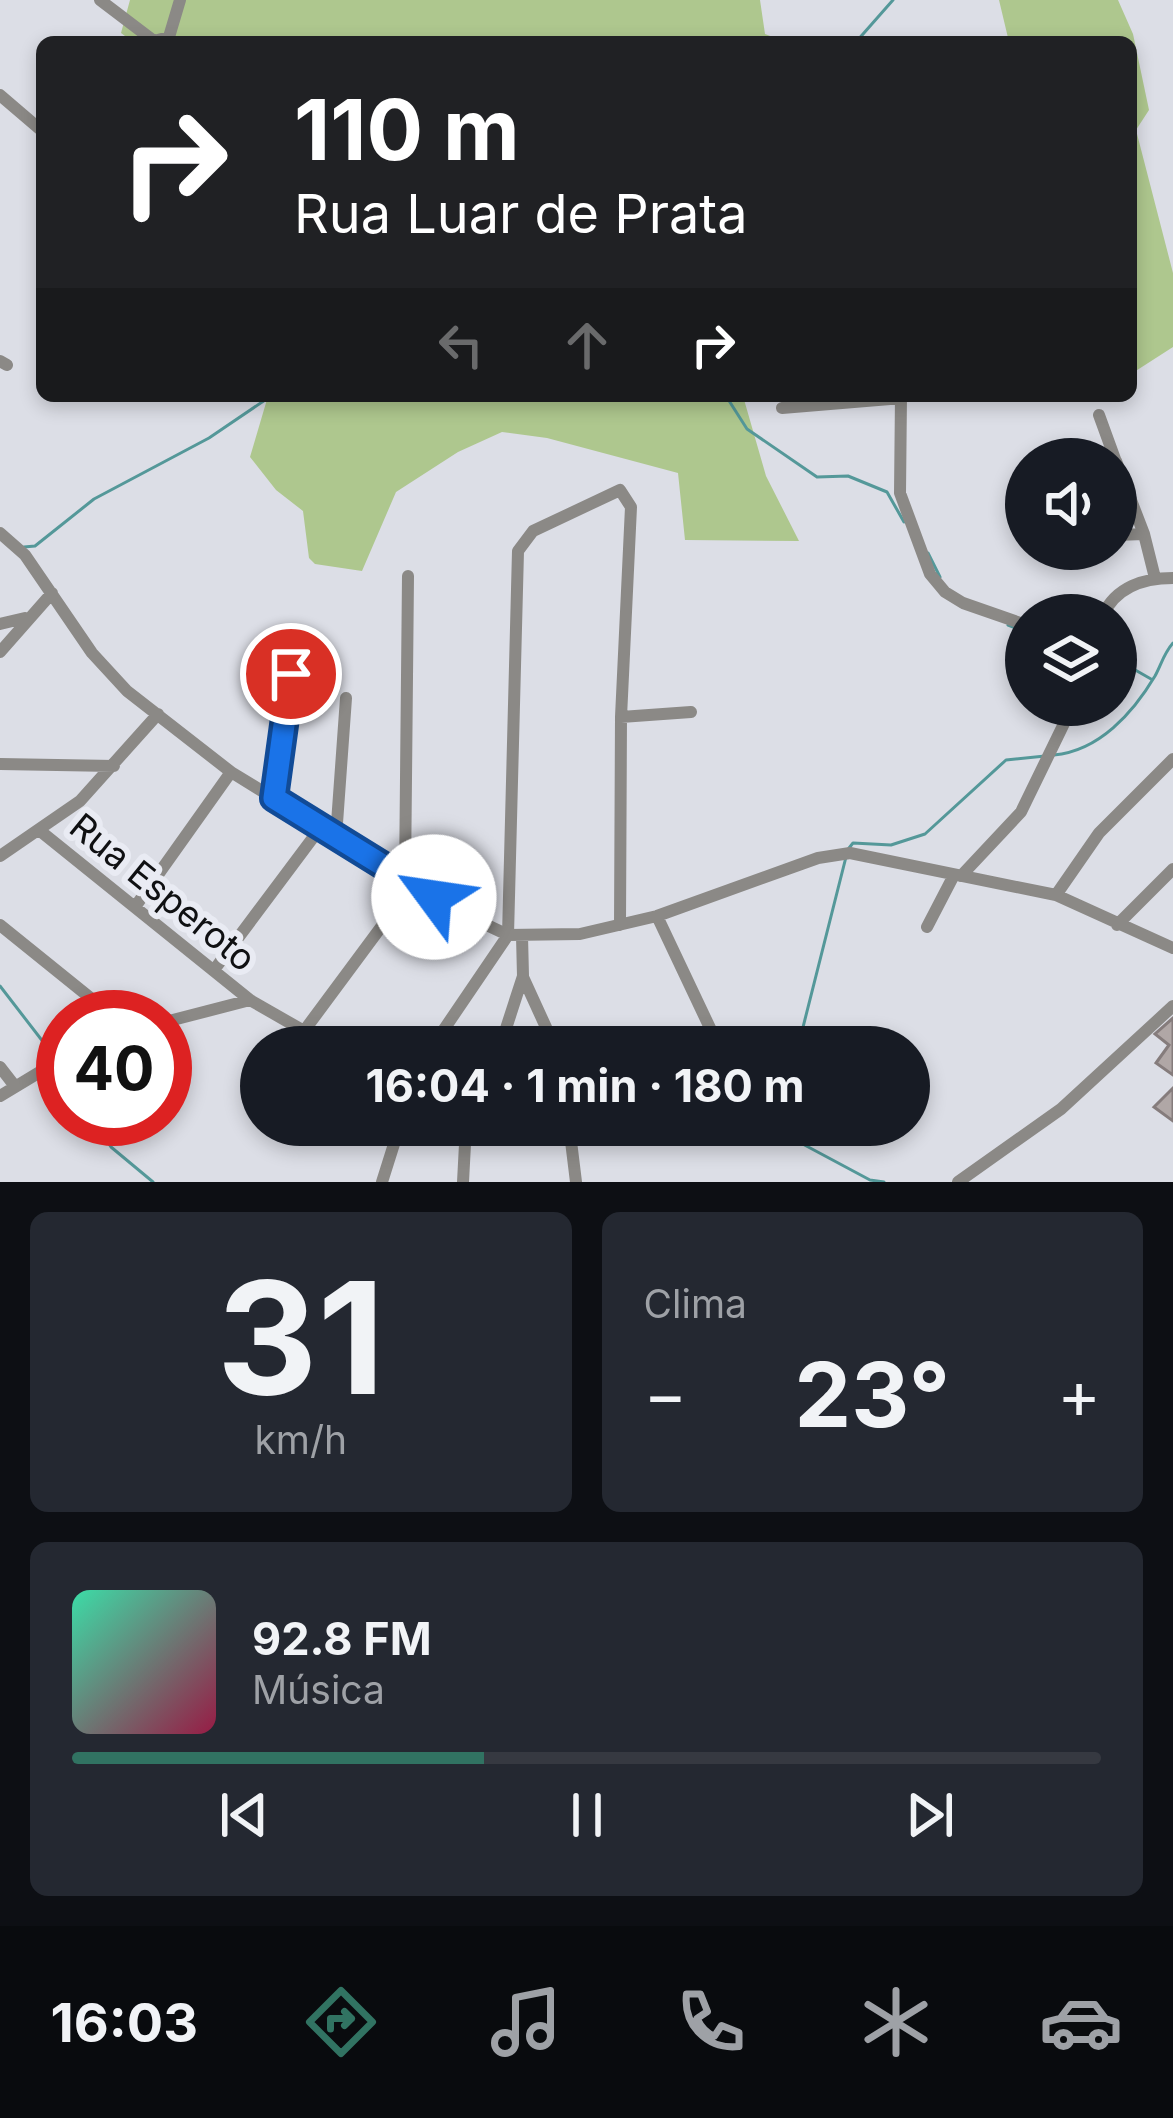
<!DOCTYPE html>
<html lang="pt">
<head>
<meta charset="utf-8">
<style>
	:root { --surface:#171b24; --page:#242831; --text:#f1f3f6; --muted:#9ea1a6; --line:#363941; --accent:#317362 }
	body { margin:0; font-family:Inter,sans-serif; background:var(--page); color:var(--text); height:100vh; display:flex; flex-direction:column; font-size:45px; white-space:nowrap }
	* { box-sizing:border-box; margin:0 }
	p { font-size:39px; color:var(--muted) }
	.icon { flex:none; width:66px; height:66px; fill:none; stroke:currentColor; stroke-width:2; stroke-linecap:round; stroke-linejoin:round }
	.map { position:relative; height:1182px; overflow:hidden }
	.details { display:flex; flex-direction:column; gap:30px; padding:30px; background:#0d0f14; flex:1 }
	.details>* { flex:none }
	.banner { position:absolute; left:36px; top:36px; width:1101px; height:366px; border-radius:18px; box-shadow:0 6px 18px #0003; background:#202124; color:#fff; overflow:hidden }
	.tools { position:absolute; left:1005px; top:438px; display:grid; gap:24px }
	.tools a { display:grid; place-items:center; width:132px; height:132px; border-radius:50%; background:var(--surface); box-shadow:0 6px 18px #0003; font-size:60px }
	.speed { position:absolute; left:36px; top:990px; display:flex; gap:24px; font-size:60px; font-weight:700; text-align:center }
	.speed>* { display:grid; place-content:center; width:156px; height:156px; border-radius:50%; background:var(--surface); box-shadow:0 6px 18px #0003; line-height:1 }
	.speed .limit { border:18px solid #d22; background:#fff; color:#111 }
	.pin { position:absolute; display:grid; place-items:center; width:102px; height:102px; color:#fff; margin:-51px; border:6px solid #fff; border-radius:50%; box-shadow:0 3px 12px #0007 }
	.me { position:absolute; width:132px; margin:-66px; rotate:301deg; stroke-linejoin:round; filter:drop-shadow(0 0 9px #0008) }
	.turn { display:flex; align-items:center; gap:42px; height:252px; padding:0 60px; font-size:54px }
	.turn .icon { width:156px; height:156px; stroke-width:2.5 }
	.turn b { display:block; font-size:84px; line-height:102px }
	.lanes { display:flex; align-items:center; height:114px; padding:0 60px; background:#0003; justify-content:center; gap:60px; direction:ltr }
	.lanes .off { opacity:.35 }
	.big { font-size:90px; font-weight:700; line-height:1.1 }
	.details .tile { flex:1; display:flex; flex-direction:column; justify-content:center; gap:18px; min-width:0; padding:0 42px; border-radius:18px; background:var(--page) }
	.details .dial { align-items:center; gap:0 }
	.dial b { font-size:156px; line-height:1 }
	.song { display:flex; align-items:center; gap:36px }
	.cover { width:144px; height:144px; border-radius:18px; background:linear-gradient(135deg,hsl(160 70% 55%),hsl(340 70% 35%)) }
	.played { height:12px; border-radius:6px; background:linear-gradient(90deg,var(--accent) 40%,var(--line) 40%) }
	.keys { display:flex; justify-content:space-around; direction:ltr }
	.heat { display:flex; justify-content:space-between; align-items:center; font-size:66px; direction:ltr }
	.details .tiles { flex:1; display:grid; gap:30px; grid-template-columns:1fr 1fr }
	.tile:last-child { grid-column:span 2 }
	.trip { position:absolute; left:240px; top:1026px; width:690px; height:120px; border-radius:60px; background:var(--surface); box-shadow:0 6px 18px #0003; font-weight:700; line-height:120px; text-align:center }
	.tabs { display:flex; height:192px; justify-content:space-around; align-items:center; background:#090b0e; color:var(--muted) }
	.tabs .icon { width:84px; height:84px }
	.tabs .selected { color:var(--accent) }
	.tabs b { font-size:54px; color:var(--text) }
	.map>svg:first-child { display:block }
</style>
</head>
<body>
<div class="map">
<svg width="1173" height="1182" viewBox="0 0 1173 1182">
	<rect width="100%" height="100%" fill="#dcdee6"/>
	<path fill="#aec78e" d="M130 0H760L765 34 786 42H133L121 33Z
		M999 0H1118L1133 34 1149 110 1136 130 1173 273V347L1131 374V42H1009Z
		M268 396H743L766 476 799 541 685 540 678 473 547 438 502 432 458 452 396 492 362 571 315 564 309 558 303 511 276 490 250 457Z"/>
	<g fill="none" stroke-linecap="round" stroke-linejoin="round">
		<path stroke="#549899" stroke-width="3" d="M856 42 893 0
			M726 396 747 429 817 477 848 476 887 492 904 522
			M24 547 35 546 94 499 209 438 271 396
			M928 553 940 577
			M1008 625 1026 632
			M1116 659 1151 679
			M1054 755C1099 751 1133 713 1155 676 1161 665 1164 653 1173 643
			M849 848 853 843 891 845 925 834 1006 760 1045 756
			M0 986 54 1056
			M798 1047 846 857
			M92 1119 111 1147 153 1182
			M779 1125 784 1134 870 1180 884 1182"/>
	</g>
	<path fill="#b0a7a6" stroke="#857c7c" stroke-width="3" d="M1173 1018V1075L1156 1063 1169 1045 1155 1034Z
		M1173 1088V1121L1154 1107Z"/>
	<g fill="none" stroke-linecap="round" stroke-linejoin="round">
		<path stroke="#8b8986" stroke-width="12" d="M100 0 154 41 169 37 180 0
			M0 95 42 131
			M0 361 7 365
			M901 396 900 493 930 574 945 592 963 603 1026 625
			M782 408 902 398
			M1099 415 1115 459
			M1116 461 1144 534 1155 578
			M0 533 25 555 92 653 127 691 231 772 455 910 508 935 580 934 657 916 818 858 850 853 1056 895 1173 948
			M1116 535 1144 534
			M1103 615C1116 587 1144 578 1173 578
			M0 624 25 618
			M0 652 52 593
			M621 717 691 712
			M0 764 114 766
			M274 798 291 674
			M39 830 250 1000 304 1031 356 1047
			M336 837 346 698
			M0 856 80 801 158 714
			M961 876 1021 812 1073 705
			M405 879 408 576
			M1056 895 1099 833 1173 759
			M135 907 231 772
			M657 916 719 1047
			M0 925 114 1017
			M1117 925 1173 869
			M927 927 954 875
			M214 970 321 827
			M523 977 555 1047
			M165 1022 250 1000
			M304 1031 413 884
			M432 1047 508 935 518 551 533 531 620 490 631 507 621 717 620 925
			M500 1047 523 976 522 936
			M0 1067 14 1085
			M0 1096 63 1058
			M569 1125 576 1182
			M382 1182 400 1125
			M463 1182 466 1125
			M958 1182 1061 1109 1173 1006"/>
	</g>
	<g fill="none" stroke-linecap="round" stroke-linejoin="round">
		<defs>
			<path id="route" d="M291 674 274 798 434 897"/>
		</defs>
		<use href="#route" stroke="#114b97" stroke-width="30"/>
		<use href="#route" stroke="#1a73e8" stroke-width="21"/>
	</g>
	<g text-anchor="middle" stroke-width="12" stroke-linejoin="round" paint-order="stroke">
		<g font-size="36" fill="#0f1012" stroke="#e9ebf3">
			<text transform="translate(163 892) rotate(39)" y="13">Rua Esperoto</text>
		</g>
	</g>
</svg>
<div class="tools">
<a><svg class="icon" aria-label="sound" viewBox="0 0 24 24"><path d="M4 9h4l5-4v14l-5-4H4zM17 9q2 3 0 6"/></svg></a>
<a><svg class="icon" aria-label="layers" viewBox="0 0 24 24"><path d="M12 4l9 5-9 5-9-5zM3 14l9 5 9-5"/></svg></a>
</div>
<div class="speed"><div class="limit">40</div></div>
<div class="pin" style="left:291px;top:674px;background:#d93025"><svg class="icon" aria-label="arrive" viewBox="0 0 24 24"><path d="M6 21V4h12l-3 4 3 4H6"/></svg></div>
<svg class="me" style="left:434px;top:897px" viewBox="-20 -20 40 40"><circle r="19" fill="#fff"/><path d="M0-13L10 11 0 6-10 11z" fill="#1a73e8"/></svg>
<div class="trip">16:04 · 1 min · 180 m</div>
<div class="banner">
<div class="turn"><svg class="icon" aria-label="right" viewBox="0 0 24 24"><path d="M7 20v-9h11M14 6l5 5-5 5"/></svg><div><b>110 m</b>Rua Luar de Prata</div></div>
<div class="lanes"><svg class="icon off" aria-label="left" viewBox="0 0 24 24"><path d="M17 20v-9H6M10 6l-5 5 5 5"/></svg><svg class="icon off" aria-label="ahead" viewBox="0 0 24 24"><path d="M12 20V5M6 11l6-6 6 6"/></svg><svg class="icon" aria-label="right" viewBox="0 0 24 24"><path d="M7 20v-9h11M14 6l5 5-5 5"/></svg></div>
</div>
</div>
<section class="details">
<div class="tiles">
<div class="tile dial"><b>31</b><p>km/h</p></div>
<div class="tile"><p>Clima</p>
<div class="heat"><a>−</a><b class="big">23°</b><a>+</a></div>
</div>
<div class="tile">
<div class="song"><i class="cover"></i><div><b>92.8 FM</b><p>Música</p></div></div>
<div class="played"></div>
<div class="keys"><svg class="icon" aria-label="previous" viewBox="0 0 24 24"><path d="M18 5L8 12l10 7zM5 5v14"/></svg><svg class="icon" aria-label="pause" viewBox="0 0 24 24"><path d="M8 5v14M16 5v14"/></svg><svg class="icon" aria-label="next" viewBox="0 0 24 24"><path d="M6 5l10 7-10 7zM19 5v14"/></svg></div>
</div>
</div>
</section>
<nav class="tabs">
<b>16:03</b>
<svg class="icon selected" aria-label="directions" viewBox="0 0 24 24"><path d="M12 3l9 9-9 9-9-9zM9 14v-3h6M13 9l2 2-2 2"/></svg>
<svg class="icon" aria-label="music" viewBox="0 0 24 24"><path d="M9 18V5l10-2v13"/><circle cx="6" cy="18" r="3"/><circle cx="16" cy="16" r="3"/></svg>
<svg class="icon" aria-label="phone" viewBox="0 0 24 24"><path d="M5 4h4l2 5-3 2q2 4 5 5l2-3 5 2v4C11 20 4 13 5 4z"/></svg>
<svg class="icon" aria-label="climate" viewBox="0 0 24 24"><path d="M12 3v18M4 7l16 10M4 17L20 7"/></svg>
<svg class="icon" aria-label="car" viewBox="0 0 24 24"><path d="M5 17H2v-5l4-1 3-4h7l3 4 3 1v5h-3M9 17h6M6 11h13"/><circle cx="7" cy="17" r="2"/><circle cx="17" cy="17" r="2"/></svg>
</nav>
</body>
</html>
